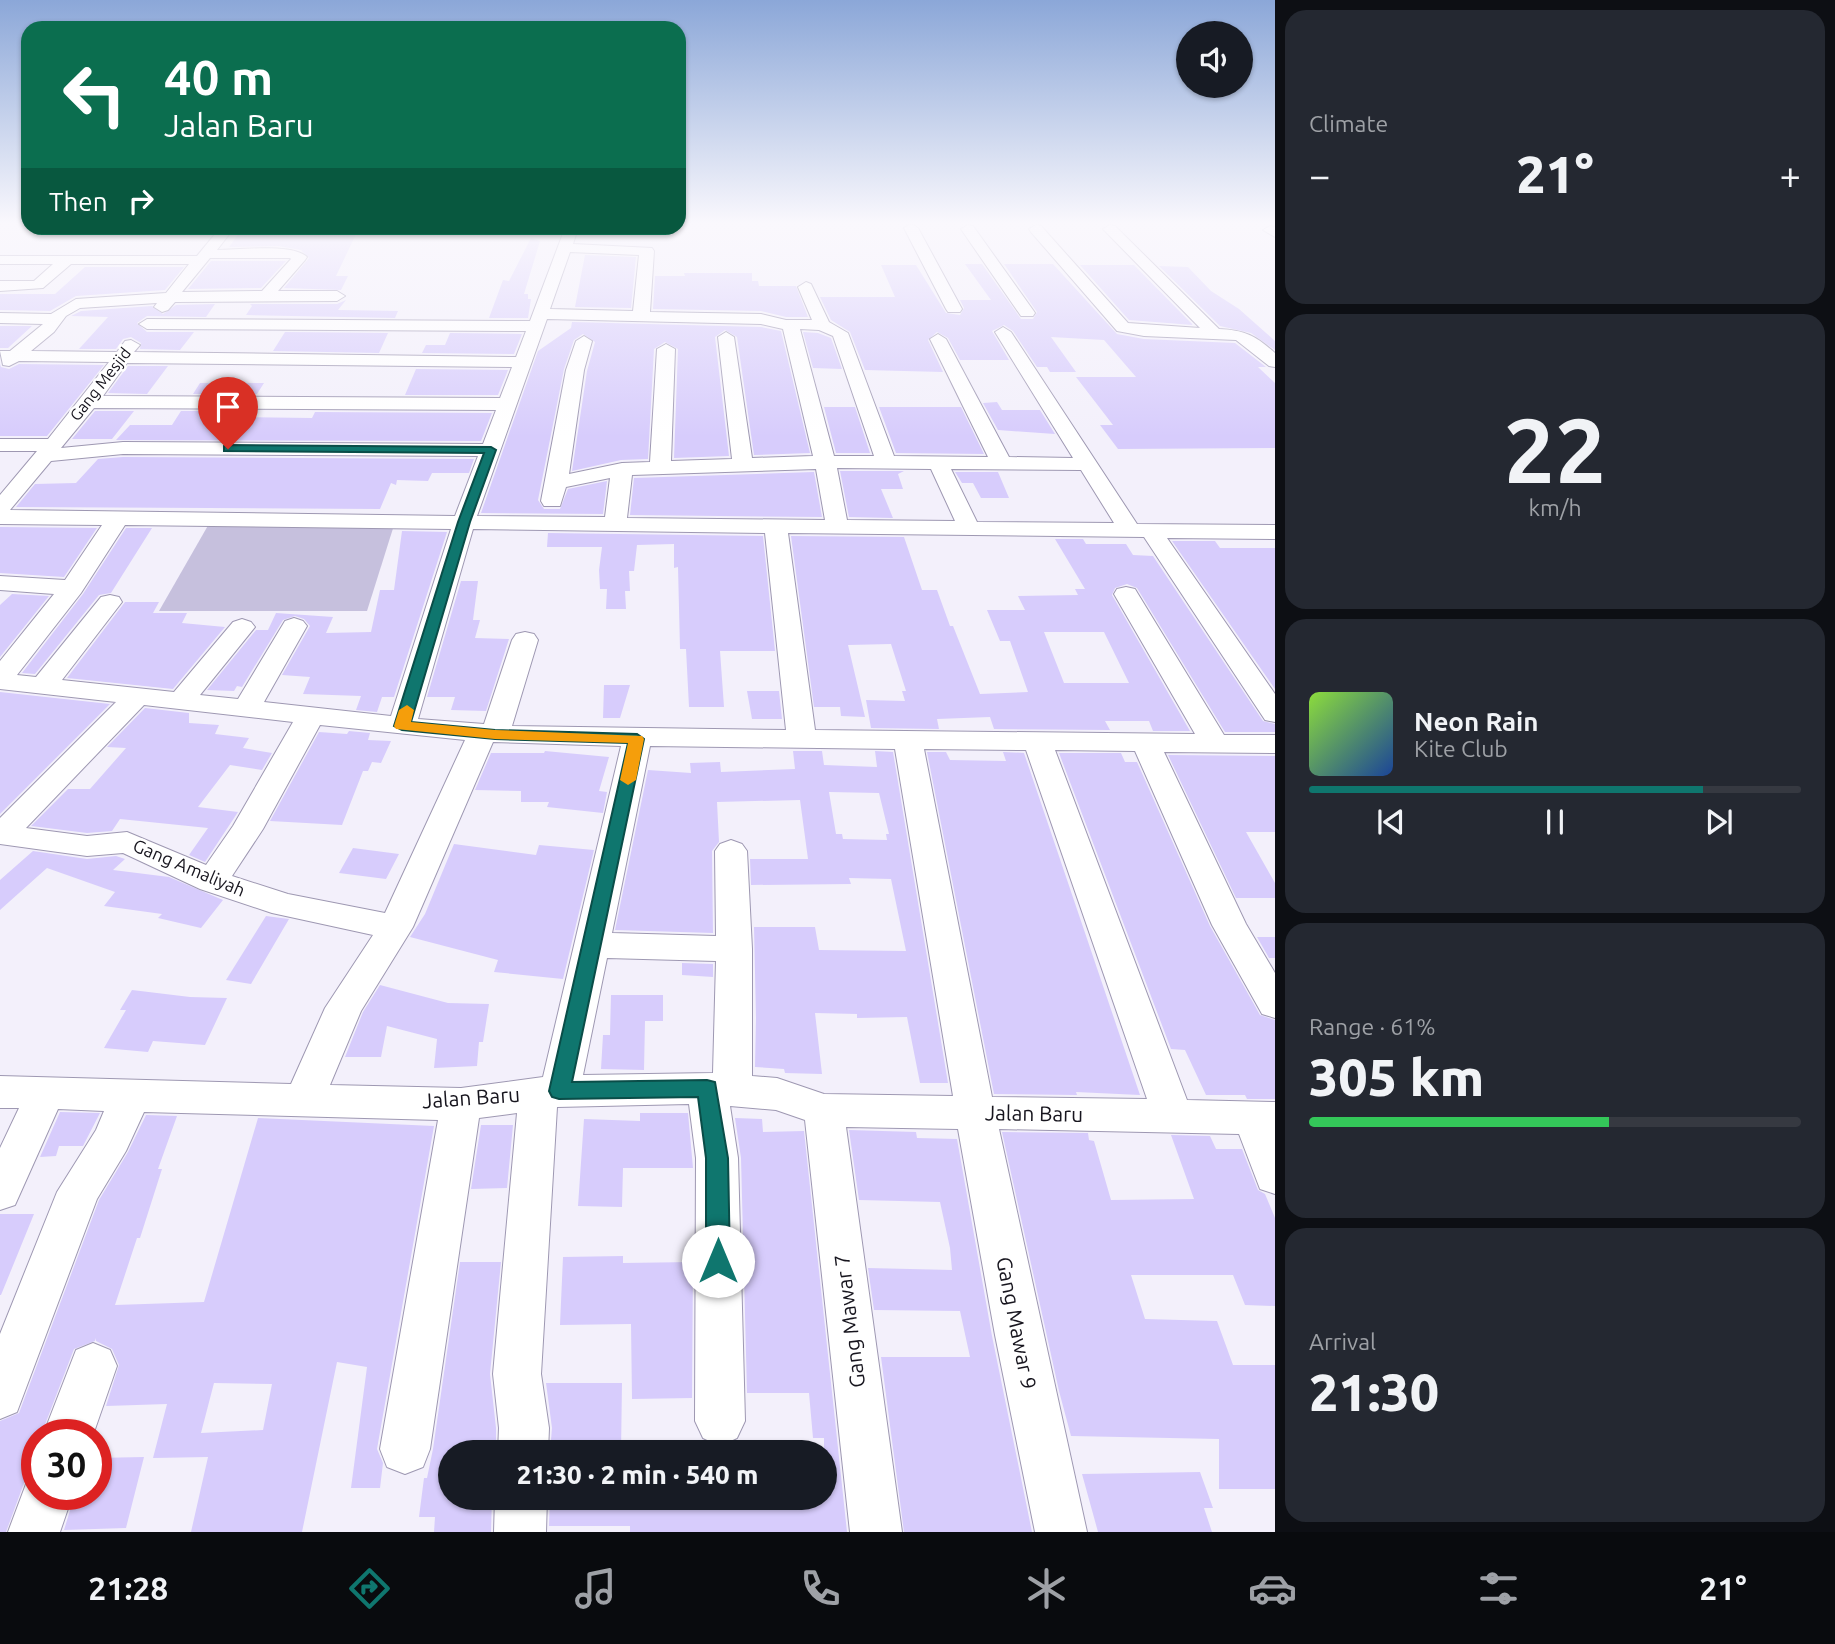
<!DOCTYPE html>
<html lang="en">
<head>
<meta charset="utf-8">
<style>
	:root { --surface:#171b24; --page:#242831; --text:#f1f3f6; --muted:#9ea1a6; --line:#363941; --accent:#0f766e }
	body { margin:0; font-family:Ubuntu,sans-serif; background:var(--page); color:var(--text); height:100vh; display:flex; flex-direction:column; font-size:26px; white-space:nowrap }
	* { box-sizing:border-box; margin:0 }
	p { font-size:23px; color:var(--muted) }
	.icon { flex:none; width:38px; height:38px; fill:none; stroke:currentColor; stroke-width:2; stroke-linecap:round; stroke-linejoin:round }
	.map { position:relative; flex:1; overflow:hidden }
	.details { display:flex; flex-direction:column; gap:10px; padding:10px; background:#0d0f14; width:560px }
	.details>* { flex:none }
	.guide { position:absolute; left:21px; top:21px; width:665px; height:214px; border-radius:21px; box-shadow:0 2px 5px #0004; background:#0b6e4f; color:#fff; overflow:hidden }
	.buttons { position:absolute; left:1176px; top:21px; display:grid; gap:14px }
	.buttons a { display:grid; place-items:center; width:77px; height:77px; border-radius:50%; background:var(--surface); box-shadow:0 2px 5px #0004; font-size:35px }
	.speed { position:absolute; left:21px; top:1419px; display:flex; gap:14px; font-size:35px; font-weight:700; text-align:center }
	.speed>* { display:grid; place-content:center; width:91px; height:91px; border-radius:50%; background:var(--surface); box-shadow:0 2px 5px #0004; line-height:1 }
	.speed .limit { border:10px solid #d22; background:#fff; color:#111 }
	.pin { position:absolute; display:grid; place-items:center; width:60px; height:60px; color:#fff; margin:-72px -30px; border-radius:50% 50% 50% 0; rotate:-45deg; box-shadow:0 0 7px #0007 }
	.pin .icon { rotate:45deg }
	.me { position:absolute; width:77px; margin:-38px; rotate:0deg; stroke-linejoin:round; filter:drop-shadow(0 0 5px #0008) }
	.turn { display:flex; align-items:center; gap:24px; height:147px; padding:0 28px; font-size:32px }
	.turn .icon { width:91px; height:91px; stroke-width:2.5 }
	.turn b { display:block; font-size:49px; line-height:60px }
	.then { display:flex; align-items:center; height:66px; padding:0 28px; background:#0003; gap:14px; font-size:26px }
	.big { font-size:52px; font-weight:800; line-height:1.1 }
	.details .tile { flex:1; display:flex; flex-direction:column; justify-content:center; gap:10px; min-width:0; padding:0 24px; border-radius:21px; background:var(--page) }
	.details .dial { align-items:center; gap:0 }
	.dial b { font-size:91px; line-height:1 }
	.song { display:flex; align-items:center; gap:21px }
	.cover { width:84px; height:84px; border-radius:10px; background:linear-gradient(135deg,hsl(90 70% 55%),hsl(220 70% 35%)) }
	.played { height:7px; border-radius:4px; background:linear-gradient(90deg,var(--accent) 80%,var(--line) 80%) }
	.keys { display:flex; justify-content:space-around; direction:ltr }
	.heat { display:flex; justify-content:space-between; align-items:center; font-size:38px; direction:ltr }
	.charge { height:10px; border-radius:5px; background:linear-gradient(90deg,#34c759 61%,var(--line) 0) }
	.trip { position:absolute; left:438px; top:1440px; width:399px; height:70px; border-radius:35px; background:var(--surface); box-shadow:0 2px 5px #0004; font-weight:800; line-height:70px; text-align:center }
	.dock { display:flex; height:112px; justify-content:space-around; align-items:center; background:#090b0e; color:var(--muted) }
	.dock .icon { width:49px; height:49px }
	.dock .selected { color:var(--accent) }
	.dock b { font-size:32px; color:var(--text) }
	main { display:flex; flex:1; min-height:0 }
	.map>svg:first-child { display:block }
</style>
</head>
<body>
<main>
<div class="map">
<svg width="1275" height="1532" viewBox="0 0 1275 1532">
	<rect width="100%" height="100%" fill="#f3f0fb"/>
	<path fill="#c6c0dd" d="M210 522H395L367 611H159Z"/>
	<path fill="#d7ccfc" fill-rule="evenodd" d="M280 228H347L343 232H357L336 276H348L341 290 284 288 309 258 301 250 278 246 229 247 240 232H276Z
		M531 238 540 241 524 294H528V299H531L528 318H489L503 280 509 281Z
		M585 255 636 257 631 308 575 307Z
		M211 261H286L261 288 188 289Z
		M965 264H982L1021 319H1033L1037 312 1004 264H1053L1117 334 1144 339 1235 343 1266 367H1258L1275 383V448L1118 449 1100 425H1113L1076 377H1136L1104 340 1051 337 1076 372H1050L1047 367H1037L1013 331 1004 325 992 331 1009 360H960L948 338 937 332 928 340 943 372 865 370 850 332 831 320 820 297H895L881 265H916L946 313 960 315 964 308 960 300H991Z
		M1080 265H1134L1193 325 1129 320Z
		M1159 266 1188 267 1211 291 1239 309 1275 341V350L1251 333 1220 326Z
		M85 267H184L165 290 76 296 50 311 0 310V294H55Z
		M684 273H752V281H758L759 286H796L808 317H786L761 311 653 309 655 276H685Z
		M346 300 338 310 398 311 395 318 246 315 252 306 250 304H337Z
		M215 304 206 317 147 316 137 323 147 332H194L180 350 140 349 141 343 131 337 123 339 116 349H79L108 317 71 316 81 311 152 306 163 314 176 305Z
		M572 322 761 327 781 331 810 453 754 455 737 337 725 330 715 337 729 456 674 458 678 349 665 342 654 349 648 459 621 460 572 471 587 371 595 342 583 334 574 340 564 369 538 500 544 509H560L568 489 607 481 603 514 481 513 538 351 571 328Z
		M0 326H32L8 348H0Z
		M285 332 388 333 379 353 273 351Z
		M803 332 818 333 831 338 842 369 813 368Z
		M450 333 522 334 514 354 422 353 426 345H445Z
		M0 364 1 367 9 369 19 364 104 365 47 436H0Z
		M128 366H168L147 394 108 393Z
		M416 369 508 370 498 395H405Z
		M200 383H264L257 394H193Z
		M997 402 1002 410H1040L1055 434 998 430 983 403Z
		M824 407H855L870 453H836Z
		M879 407H961L984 454 896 453Z
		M95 411H134L112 439H72Z
		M181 411H246L242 417 312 418 315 412 492 413 481 441 116 440 130 425H172Z
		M123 457 474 459 469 473H432L428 481 397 480 396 485 391 483 380 509 16 507 35 484 76 483 98 459Z
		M840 471H904L898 474 903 489H881L893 518 849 517Z
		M814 472 822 517 630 515 634 478Z
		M955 472H998L1009 498H981L973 483H962Z
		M0 527 97 528 64 577 0 573Z
		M126 528H152L111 593 99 595 35 674 22 673 83 594Z
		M402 531 447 532 394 697H382L377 712 356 710 361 696 303 694 310 677 282 675 310 626 304 619 295 616 283 620 242 687 237 686 234 691 207 690 256 630H268L276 613 333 617 326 633 371 632 380 590H394Z
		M548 533 763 536 775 651H720L724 707H689L686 649H680L678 567 674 568V544L637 545 634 571H629L630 591H625L626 609H606L607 589H600L599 570 602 547H547Z
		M791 536 904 537 922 590H937L950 626H953L980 694 1028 692 1010 641H1000L987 610H1025L1018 596 1078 595 1075 589H1085L1055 539H1083L1086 544H1126L1133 555 1153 556 1263 721 1275 724V732H1225L1137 588 1127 584 1115 588 1112 595 1190 731H1153L1149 721H1105L1110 730 994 729 990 717 937 719 939 729 871 728 866 700 905 701 902 691H906L891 644 848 645 865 717 841 716 840 707H814ZM1044 632H1104L1129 683H1064Z
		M1172 541H1215L1220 548H1275V689Z
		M461 581H478L473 620H480L475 638 509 639 486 711 451 710 455 697H427Z
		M12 594 49 596 0 657V605Z
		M125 602H159L153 613H187L182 623 225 627 173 689 67 678Z
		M604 685H630L620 718H603Z
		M747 691H779L782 719H752Z
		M0 692 110 704 0 814Z
		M145 708 189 713V723L219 725 215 734 249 738 243 748 272 753 262 770 230 765 198 807 238 812 205 862 189 855 208 828 120 819 112 831 87 833 31 826 68 789H90L126 748 107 747Z
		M349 731 370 733 368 740 391 741 381 763 372 762 368 771H363L342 825 270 821 319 732 347 734Z
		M545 751 609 757 599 791 607 792 603 813 547 807 549 802H521V791L475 790 491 753H544Z
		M793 751H822L824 765 877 767 875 751 893 752 948 1083H920L907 1017 857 1018V1014L815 1013 822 1074 785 1073 784 1069 755 1067 756 1018 754 927H815L819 950 906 951 891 879 849 878 851 884 751 885 750 859H808L800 800 717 802 719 842 712 851 713 933 615 930 648 770 691 773 690 763 720 762 721 772 795 769ZM829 792 879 793 889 834H886L887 840 843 839 842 834H836Z
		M927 752H946L950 760 1006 761 1003 752 1024 753 1140 1095 1076 1092 1077 1095 994 1094Z
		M1059 753H1121L1125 762H1137L1210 926 1260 1015 1275 1020V1099H1247L1245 1095H1206L1185 1050 1171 1049Z
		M1168 755 1275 756V832H1246L1275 883V898H1236Z
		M454 844 536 855 539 845 594 850 563 979 494 972 498 960 410 937 425 914Z
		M353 848 399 854 386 879 339 873Z
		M33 851 87 859 116 856 125 859 113 870 169 877 223 900 201 928 158 918 162 914 104 906 115 892 47 868 0 910V880Z
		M266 916 289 919 251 984 226 980Z
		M1257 937H1275V958H1269Z
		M682 963 713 964V977L682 975Z
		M380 985 448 1003 489 1004 483 1042H479L477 1066 434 1068 437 1039 387 1026 381 1057H345L363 1012Z
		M132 990 190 997 227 998 205 1045 153 1041 148 1052 104 1048 126 1010H120Z
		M611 995H663V1021H645L644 1070 601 1069 603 1035H610Z
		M60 1112 100 1113 83 1146H59L56 1156 40 1157Z
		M640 1113H688L693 1168H623L622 1207 578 1206 584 1119 640 1121Z
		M146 1115 177 1116 158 1169H162L140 1238H137L115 1305 204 1302 258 1118 434 1126 377 1449 383 1463 380 1488H351L367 1367 337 1362 302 1532H191L208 1457 153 1458 167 1404 106 1406 119 1365 112 1349 96 1341V1338L95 1341 74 1349 41 1435H37V1470L27 1475 6 1532H0V1421L19 1413 99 1200 128 1152ZM214 1383 272 1384 263 1430 201 1433Z
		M735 1118 762 1119 763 1132 804 1131 847 1532H630V1526H549L550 1498H670V1503L754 1506 753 1498H824V1438H813L809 1393H747L741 1158Z
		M481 1125H513L507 1188 471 1189Z
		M849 1130 916 1132 917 1138 957 1139 992 1336 1032 1532H904L881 1357H970L960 1311 874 1310 868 1268 952 1270 950 1248 940 1202 859 1200Z
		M1002 1132 1088 1133 1089 1140 1094 1141 1111 1200 1194 1199 1171 1135 1210 1136 1216 1149H1242L1258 1190 1265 1194 1275 1218V1306L1245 1305 1233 1275H1131L1145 1319 1217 1321 1233 1365H1275V1489H1219V1439L1071 1436 1059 1391Z
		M0 1214H34L1 1295H0Z
		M623 1256V1263L693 1262 692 1398 632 1399 631 1324 560 1325 563 1257Z
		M460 1262H501L490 1374 496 1428V1452H450V1498H492L491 1532H434L435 1517H419L424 1478H427L433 1449Z
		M546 1383H622L621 1452H550L552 1428Z
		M144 1457 126 1528 64 1530 75 1494H96V1458Z
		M1200 1472 1213 1508H1204L1212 1532H1098L1082 1474Z"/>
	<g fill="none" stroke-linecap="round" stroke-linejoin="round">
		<defs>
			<path id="minor" d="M911 224 918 228 962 309 960 312H948L946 309 904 228Z
				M968 225 973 226 1033 310 1035 313 1033 316H1021L961 229Z
				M1036 225 1041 226 1128 323 1200 328 1103 229 1110 225 1115 226 1219 329C1245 330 1256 336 1275 353V367L1269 366 1236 340 1144 336 1117 331 1031 232 1029 229Z
				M1270 226 1275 227V237L1263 230Z
				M220 228H234L217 250C238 250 293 243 307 257L305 260 278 291H337L345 296 337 301 175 302 168 310 162 312 154 307 157 303 80 308 66 316 54 332 31 351 117 352 125 341 131 340 140 345 134 352 516 357 526 331 147 329 139 324 147 319 530 321 565 228H578L573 244 652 248 654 251 650 312 761 314 786 320H812L798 287 806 282 811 284 829 322 848 333 894 456 988 457 930 339 938 334 946 339 1009 457 1073 458 995 332 1003 327 1011 332 1137 524 1275 525V539L1167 538 1275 694V722L1265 720 1144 537 788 533 815 730 1195 734 1114 594 1117 589 1126 587 1135 589 1138 594 1224 735H1275V753L1164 752 1246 924 1275 973V1018L1262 1014 1212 925 1135 751 1055 750 1187 1100 1275 1102V1194L1260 1189 1239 1134 999 1129 1087 1532H1035L995 1335 958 1129 846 1127 902 1532H850L805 1120 776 1110 730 1106 738 1158 745 1421 737 1438 720 1446 703 1438 695 1421 696 1158 689 1104 557 1107 541 1374 549 1428 548 1452H498L499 1428 493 1374 517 1113 479 1118 430 1449 423 1467 405 1474 387 1467 380 1449 438 1120 144 1112 126 1151 97 1199 17 1412 0 1419V1334L57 1192 96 1130 104 1111 58 1109 15 1205 0 1210V1148L19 1108H0V1076L291 1084 325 1008 373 935 272 913 200 889 123 853 87 856 0 844V818L116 702 0 689V661L54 594 0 590V576L65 580 102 525 0 524V495L37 451H0V439H48L109 362 19 361 9 366 3 365 0 351H10L43 324 0 323V313L51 314 76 299 166 293 189 264H71L43 288 0 291V281H34L53 264H0V256H197ZM570 252 639 255 633 311 550 309ZM210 258H290L291 259 262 291 182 292ZM547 319 761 324 783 329 813 456 752 458 734 337 726 332 718 337 732 459 671 461 675 349 666 344 657 349 650 462 622 463 569 474 584 370 592 341 584 336 576 341 566 370 541 501 544 506H560L566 487 610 478 605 517 477 516ZM800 329 819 330 833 336 874 456H834ZM127 363 512 367 500 398 103 396ZM94 408 496 410 483 444 123 442 61 448ZM123 454 478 456 455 516 10 510 51 461ZM837 468 931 469 955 521 847 520ZM816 469 825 520 627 518 632 475ZM951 469 1081 470 1114 523 977 522ZM125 525 451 529 391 716 264 702 307 626 303 621 294 618 285 621 238 699 200 695 255 627 251 622 242 619 233 622 174 692 62 680 122 602 119 597 110 595 101 597 36 677 17 675 81 593ZM473 529 765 533 786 730 512 726 538 640 534 634 525 632 516 634 512 640 484 724 418 719ZM144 705 293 722 233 826 206 865 127 832 87 836 26 828ZM320 725 465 740 385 913 288 894 232 876 263 829ZM493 742 621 746 543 1077 461 1088 330 1085 361 1011 413 927ZM650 746 895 749 953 1096 824 1094 777 1078 752 1076V949L747 851 742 844 731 840 720 844 715 851 716 936 612 933ZM924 749 1026 750 1147 1099 992 1097ZM607 958 716 961 713 1073 583 1075Z
				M93 1343 110 1350 117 1366 93 1435H43L76 1350Z
				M37 1472V1494H73L60 1532H8L29 1476Z
				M495 1498H547L546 1532H494Z"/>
		</defs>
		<use href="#minor" stroke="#9e98b2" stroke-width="2"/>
		<use href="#minor" fill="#fff" fill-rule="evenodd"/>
	</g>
	<linearGradient id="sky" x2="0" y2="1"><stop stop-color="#8ba7d8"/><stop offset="0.51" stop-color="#faf8fd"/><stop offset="1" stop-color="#faf8fd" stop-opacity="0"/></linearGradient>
	<rect width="1275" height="437" fill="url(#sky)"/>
	<path fill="#0f766e" stroke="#0a4d48" stroke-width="2" d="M228 445 491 447 496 450 470 522 411 722 495 730 637 734 644 739 572 1082 707 1080 715 1082 728 1158 730 1261 727 1269 718 1272 710 1269 706 1261V1158L698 1097 559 1099 552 1097 549 1091 628 743 495 739 402 730 394 726 458 522 484 453 224 451V446Z"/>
	<path fill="#f59e0b" d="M407 705 414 710 411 722 495 730 642 736 644 739 636 780 628 785 620 780 628 743 495 739 396 729 394 726 399 710Z"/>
	<g text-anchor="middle" stroke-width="5" stroke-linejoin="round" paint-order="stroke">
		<g font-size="16" fill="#17151e" stroke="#fff">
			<text transform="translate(100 384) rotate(-52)" y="6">Gang Mesjid</text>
		</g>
		<g font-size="18" fill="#17151e" stroke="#fff">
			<text transform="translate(189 868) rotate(23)" y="6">Gang Amaliyah</text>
		</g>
		<g font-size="21" fill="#17151e" stroke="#fff">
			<text transform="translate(471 1098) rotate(-4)" y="7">Jalan Baru</text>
			<text transform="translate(1034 1114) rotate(1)" y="7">Jalan Baru</text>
			<text transform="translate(850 1321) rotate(-97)" y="7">Gang Mawar 7</text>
			<text transform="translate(1016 1323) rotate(79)" y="7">Gang Mawar 9</text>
		</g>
	</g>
</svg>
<div class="buttons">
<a><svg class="icon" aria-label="sound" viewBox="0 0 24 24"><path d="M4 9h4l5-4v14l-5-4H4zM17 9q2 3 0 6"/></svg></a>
</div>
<div class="speed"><div class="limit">30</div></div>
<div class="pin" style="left:228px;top:449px;background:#d93025"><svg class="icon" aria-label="arrive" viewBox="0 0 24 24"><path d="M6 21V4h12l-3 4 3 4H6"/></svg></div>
<svg class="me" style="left:718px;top:1261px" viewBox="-20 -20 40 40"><circle r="19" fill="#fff"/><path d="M0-13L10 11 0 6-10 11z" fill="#0f766e"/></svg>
<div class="trip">21:30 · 2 min · 540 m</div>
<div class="guide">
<div class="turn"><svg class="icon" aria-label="left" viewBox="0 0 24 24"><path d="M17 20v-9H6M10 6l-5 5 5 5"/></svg><div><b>40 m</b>Jalan Baru</div></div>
<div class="then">Then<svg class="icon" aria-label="right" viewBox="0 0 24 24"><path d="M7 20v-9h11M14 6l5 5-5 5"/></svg></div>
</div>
</div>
<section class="details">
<div class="tile"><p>Climate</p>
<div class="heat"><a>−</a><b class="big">21°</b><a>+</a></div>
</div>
<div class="tile dial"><b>22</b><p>km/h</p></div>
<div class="tile">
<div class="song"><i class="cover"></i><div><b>Neon Rain</b><p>Kite Club</p></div></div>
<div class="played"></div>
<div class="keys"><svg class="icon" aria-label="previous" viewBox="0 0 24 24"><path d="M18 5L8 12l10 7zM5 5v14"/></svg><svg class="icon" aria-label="pause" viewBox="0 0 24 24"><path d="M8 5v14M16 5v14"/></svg><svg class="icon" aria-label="next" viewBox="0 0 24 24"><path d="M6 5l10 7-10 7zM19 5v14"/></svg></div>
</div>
<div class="tile"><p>Range · 61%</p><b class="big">305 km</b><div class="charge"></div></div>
<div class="tile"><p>Arrival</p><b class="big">21:30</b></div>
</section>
</main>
<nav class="dock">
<b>21:28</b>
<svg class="icon selected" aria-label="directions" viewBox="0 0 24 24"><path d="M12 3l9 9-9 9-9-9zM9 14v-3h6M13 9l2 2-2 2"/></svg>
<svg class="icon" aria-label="music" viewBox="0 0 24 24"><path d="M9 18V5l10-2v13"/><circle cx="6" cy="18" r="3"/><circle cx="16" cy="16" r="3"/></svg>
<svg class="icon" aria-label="phone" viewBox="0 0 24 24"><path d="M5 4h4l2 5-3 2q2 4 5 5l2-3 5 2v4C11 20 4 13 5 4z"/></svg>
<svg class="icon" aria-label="climate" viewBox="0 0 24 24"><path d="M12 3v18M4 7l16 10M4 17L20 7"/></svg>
<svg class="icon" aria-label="car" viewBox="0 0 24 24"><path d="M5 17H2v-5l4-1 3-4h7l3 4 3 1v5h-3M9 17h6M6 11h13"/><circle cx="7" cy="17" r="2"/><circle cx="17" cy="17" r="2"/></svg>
<svg class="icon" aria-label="filters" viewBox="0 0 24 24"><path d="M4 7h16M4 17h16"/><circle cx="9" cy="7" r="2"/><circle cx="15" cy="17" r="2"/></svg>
<b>21°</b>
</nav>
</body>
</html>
